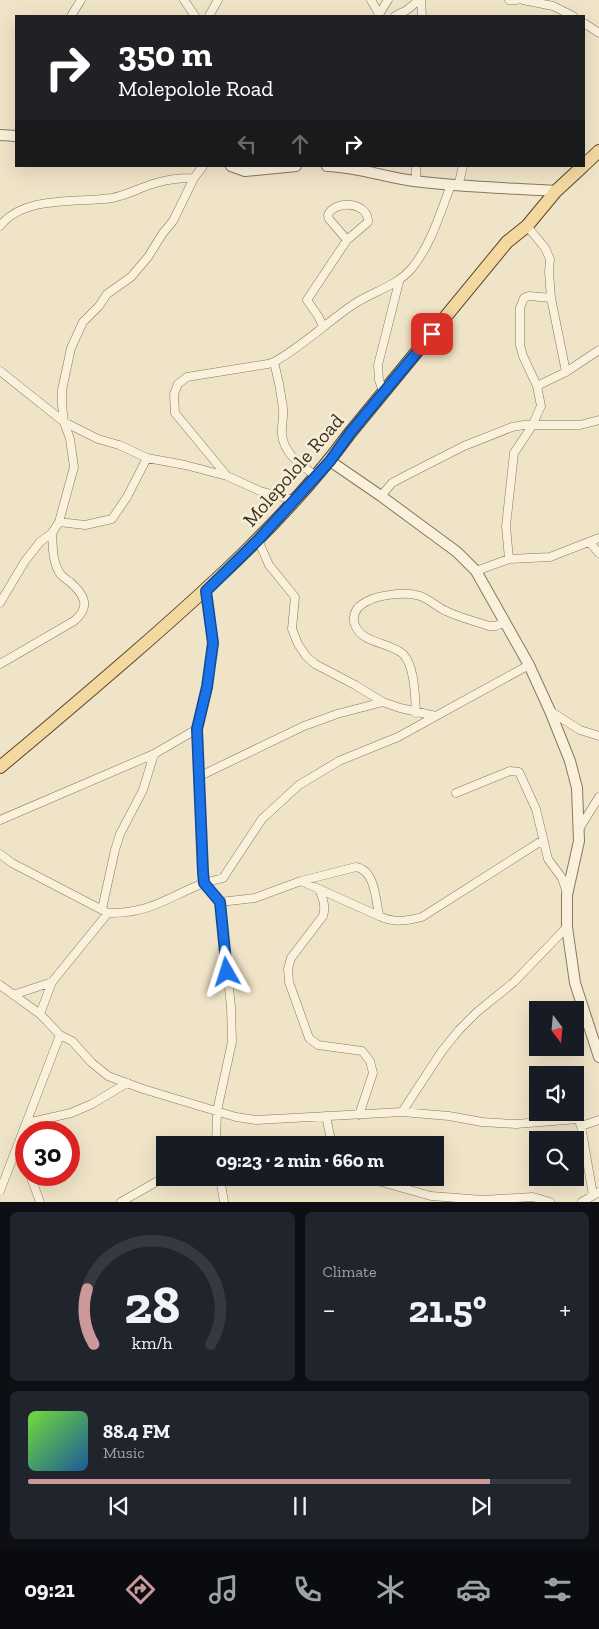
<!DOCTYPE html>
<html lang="en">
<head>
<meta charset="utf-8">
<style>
	:root { --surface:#171b24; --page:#20242c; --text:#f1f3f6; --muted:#9ea1a6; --line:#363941; --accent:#cc999b }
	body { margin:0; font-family:"Zilla Slab",serif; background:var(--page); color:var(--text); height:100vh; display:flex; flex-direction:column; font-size:19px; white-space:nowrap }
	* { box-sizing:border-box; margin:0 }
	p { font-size:16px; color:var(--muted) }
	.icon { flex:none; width:28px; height:28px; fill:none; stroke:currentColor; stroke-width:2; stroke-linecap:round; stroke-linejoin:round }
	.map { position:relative; height:1202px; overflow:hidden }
	.details { display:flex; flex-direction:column; gap:10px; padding:10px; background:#0d0f14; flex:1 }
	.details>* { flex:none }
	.guide { position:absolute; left:15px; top:15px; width:570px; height:152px; border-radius:0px; box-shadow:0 5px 20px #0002; background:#202124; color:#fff; overflow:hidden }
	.needle { width:32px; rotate:164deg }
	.controls { position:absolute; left:529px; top:1001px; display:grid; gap:10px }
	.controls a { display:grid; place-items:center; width:55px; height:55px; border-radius:0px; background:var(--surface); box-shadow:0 5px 20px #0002; font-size:25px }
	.speed { position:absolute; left:15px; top:1121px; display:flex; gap:10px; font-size:25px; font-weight:700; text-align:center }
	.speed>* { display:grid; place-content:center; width:65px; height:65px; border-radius:50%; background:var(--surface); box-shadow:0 5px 20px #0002; line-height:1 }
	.speed .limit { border:8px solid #d22; background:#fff; color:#111 }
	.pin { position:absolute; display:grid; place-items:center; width:42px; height:42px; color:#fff; margin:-21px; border-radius:10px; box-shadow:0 2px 8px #0006 }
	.me { position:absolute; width:55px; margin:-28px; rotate:354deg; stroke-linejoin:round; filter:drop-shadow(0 0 4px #0008) }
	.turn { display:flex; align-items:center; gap:18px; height:105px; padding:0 20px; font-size:22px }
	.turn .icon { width:65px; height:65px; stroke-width:2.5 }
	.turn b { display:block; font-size:35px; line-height:42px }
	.lanes { display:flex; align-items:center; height:48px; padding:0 20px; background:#0003; justify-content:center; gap:25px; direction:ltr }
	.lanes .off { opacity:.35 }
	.big { font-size:38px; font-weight:700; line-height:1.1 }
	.details .tile { flex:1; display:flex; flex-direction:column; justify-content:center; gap:8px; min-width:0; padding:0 18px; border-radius:8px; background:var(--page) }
	.details .dial { align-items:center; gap:0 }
	.dial svg { height:130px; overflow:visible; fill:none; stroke:var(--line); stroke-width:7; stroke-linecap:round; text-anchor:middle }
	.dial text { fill:var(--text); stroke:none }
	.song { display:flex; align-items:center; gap:15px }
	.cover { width:60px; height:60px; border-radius:8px; background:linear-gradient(135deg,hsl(100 70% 55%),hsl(210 70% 35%)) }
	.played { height:5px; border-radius:2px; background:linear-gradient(90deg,var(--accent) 85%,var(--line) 85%) }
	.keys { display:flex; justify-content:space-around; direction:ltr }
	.heat { display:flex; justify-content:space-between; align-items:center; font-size:28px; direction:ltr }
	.details .tiles { flex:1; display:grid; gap:10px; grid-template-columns:1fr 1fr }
	.tile:last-child { grid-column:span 2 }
	.trip { position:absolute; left:156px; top:1136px; width:288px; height:50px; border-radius:0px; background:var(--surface); box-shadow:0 5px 20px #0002; font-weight:700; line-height:50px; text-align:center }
	.dock { display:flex; height:80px; justify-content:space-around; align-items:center; background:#090b0e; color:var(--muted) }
	.dock .icon { width:35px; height:35px }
	.dock .active { color:var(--accent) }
	.dock b { font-size:22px; color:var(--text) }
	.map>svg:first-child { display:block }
</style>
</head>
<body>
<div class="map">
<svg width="599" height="1202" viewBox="0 0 599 1202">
	<rect width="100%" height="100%" fill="#f0e4c8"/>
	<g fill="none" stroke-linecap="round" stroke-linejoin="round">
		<defs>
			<path id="minor" d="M184 0 195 16
				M371 0 379 14
				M421 0 422 16
				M509 0H516
				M523 0 553 6 573 16
				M71 16 81 0
				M209 16 218 0
				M378 16 388 0
				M395 16 407 10 419 0
				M584 23 599 33
				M416 181V166
				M458 186 463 166
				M0 226C24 195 78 203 112 198 128 195 141 187 156 183 168 179 182 178 194 178
				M527 226 545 248 550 259 549 272 551 298 566 372
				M323 326 318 316 307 300 347 240 368 222C369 202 335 199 328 215L329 219 347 240
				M274 362C303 346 327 322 354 304 374 291 397 286 412 268 431 245 440 213 451 185
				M0 371 64 422 98 439 119 445 147 458 185 465 227 476 260 491 294 500
				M537 386 523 356 520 345V308L524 298 529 296 551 298
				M384 394 379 380 378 365 399 282
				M227 476 175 413 174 394 178 384 187 377 268 364 274 362C278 377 281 392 283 408 284 417 281 426 282 435 284 454 302 466 316 476
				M381 496 392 483 407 475 464 446 512 427 524 425H580L599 420
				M59 522 85 525 112 519 127 497 147 458
				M258 540 269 565 295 597 292 629 298 644 306 656 315 664 355 685 383 702 400 708 436 716 529 665
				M589 542 599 553
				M509 559 550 557 599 538
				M476 571 509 559 506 526 514 453 532 426 541 406 537 386 566 372 599 350
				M206 591 213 643 207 687 197 729 204 883 223 878 262 819 299 785 339 761 398 737 436 716
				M0 603 25 561 40 542 52 533 59 522 74 467 70 439 64 422 62 405V390L71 348 83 322 99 306 107 294 131 277 148 257 163 233 173 221 194 178 203 166
				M0 664 74 621C91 607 85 595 70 582 66 579 61 576 59 572 52 560 53 545 52 533
				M550 711 580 730 599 736
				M416 713C415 697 415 666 403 654 390 642 362 644 355 625 352 618 355 609 361 605 373 595 405 591 420 596 429 599 437 607 446 611 460 618 475 621 489 626H496L505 622
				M198 777 304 726 337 714 383 702
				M456 793 510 771 519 772 536 809 548 859 562 878 567 893
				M0 820 154 754 197 729
				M579 829 599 797
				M0 854 12 863 108 913C149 914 168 897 204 883L220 902 231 1007 232 1042 217 1111 216 1145
				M301 881 319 889C323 899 326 906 323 916L291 958 288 969 289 982 309 1038 318 1045 362 1051 370 1061 373 1073 359 1115
				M319 889 379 916
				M220 902 255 898 301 881 356 867C375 870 376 900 379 916 393 923 407 921 422 917L543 840
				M102 909 115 850 120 834 143 790 154 754
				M0 985 40 1014 60 1035 72 1041 92 1063 108 1076 143 1089 236 1117 256 1120 402 1112 449 1116 482 1122 516 1124 578 1119 581 1126 599 1120
				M13 995 52 982
				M40 1014 52 982 108 913
				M402 1112 442 1051 459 1030 477 1012 514 982 567 927
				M326 1116 332 1145
				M27 1123 71 1113 92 1104 127 1083
				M581 1126 593 1195
				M20 1140 26 1161
				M30 1175 40 1202
				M220 1178 224 1202
				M367 1178 431 1196 483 1200 533 1197 550 1202
				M0 1191 60 1035
				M121 1202 165 1177
				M582 1202 599 1192"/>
			<path id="tertiary" d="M0 135 16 136
				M231 166 245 171 296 166
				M327 166C357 167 385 177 414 181 461 187 508 188 556 191
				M330 461 381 496 457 552 476 571 529 665 550 711 570 761 577 788 579 841 567 895V927L575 983 599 1057"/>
			<path id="primary" d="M584 165 599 151
				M0 767C45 730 89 692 133 654 211 586 289 516 350 433L507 242 527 226 556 191 583 166"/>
		</defs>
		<use href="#minor" stroke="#8d765c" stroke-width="9"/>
		<use href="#tertiary" stroke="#8d765c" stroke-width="12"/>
		<use href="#primary" stroke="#5b4430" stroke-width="14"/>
		<use href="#minor" stroke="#faf1dc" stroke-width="8"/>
		<use href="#tertiary" stroke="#faf1dc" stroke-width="10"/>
		<use href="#primary" stroke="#f3d9a0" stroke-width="12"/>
	</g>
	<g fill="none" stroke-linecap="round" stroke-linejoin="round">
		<defs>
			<path id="route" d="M227 972 220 902 204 883 203 872 197 729 207 687 213 643 206 591 258 540 330 461 350 433 432 334"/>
		</defs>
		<use href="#route" stroke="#114b97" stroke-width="12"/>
		<use href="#route" stroke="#1a73e8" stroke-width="9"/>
	</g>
	<g text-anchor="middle" stroke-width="5" stroke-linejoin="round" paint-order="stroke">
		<g font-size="20" fill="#3d2e20" stroke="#f7eed8">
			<text transform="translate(293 470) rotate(-49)" y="7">Molepolole Road</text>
		</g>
	</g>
</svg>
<div class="controls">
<a><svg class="needle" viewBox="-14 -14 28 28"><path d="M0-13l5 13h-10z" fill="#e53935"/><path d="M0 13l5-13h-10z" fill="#9ea1a6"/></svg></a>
<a><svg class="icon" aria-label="sound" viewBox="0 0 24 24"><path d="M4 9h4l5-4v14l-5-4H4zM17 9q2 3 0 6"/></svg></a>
<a><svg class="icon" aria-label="search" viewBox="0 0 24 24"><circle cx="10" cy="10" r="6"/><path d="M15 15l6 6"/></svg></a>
</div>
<div class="speed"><div class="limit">30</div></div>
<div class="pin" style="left:432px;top:334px;background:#d93025"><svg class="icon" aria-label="arrive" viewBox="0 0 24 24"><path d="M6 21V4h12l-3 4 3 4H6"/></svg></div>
<svg class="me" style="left:227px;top:972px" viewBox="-20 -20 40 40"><path d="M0-17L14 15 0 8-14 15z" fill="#1a73e8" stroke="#fff" stroke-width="4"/></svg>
<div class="trip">09:23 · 2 min · 660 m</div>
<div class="guide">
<div class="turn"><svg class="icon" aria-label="right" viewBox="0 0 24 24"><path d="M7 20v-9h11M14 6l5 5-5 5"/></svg><div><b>350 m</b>Molepolole Road</div></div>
<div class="lanes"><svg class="icon off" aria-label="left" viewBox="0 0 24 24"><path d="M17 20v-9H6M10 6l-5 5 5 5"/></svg><svg class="icon off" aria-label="ahead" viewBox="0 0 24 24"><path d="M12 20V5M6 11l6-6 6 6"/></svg><svg class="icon" aria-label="right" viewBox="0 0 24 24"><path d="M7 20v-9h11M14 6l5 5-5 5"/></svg></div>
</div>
</div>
<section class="details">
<div class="tiles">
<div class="tile dial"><svg viewBox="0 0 100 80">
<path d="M14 69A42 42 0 1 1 86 69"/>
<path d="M14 69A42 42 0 0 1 10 35" stroke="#cc999b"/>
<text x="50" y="56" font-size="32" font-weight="700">28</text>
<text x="50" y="72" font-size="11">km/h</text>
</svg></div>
<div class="tile"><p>Climate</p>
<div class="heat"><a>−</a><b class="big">21.5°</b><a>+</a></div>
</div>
<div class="tile">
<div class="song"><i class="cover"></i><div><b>88.4 FM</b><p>Music</p></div></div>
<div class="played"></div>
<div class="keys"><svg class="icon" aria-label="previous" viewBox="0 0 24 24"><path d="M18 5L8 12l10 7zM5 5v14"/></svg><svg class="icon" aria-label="pause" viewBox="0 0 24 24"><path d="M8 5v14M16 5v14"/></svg><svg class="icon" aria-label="next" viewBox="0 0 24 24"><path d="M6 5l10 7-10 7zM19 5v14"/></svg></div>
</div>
</div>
</section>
<nav class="dock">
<b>09:21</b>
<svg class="icon active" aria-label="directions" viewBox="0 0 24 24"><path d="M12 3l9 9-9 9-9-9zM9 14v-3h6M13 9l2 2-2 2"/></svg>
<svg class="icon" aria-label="music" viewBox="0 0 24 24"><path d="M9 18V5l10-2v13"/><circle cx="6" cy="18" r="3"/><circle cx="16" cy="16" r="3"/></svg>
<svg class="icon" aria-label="phone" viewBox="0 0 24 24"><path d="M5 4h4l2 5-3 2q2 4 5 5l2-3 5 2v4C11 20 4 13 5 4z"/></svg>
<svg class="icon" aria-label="climate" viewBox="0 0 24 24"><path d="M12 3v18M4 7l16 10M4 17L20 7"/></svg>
<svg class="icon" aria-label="car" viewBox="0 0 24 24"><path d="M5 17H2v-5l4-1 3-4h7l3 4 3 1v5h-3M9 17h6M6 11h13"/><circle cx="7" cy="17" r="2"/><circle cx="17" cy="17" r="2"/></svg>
<svg class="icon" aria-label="filters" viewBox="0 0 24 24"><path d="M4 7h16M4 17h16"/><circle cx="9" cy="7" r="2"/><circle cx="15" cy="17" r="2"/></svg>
</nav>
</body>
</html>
